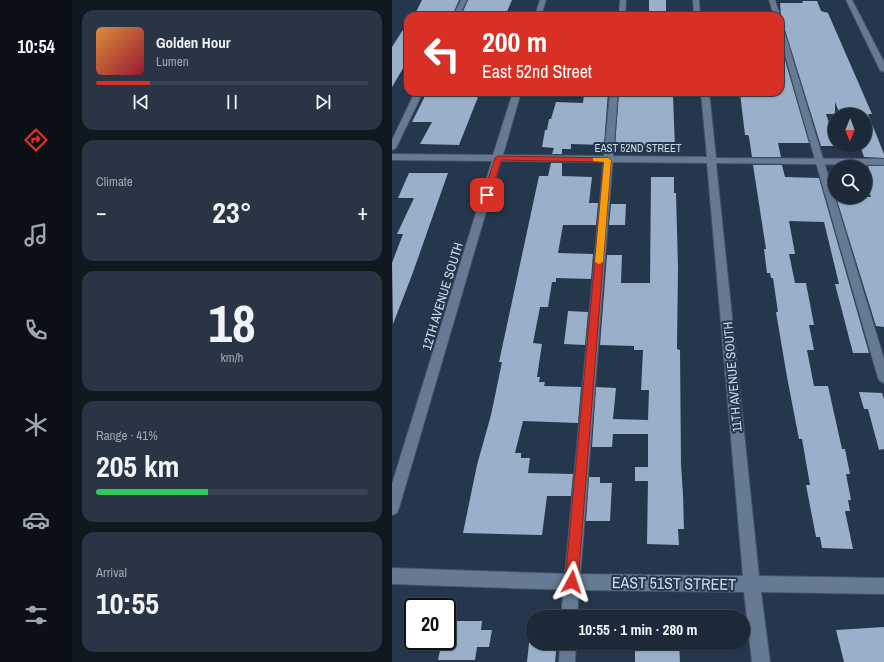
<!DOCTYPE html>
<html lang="en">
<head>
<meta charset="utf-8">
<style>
	:root { --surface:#1c2939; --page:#293544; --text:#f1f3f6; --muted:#a0a6ae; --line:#3a4553; --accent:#d93025 }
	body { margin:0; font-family:"Archivo Narrow",sans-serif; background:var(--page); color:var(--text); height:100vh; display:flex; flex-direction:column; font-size:15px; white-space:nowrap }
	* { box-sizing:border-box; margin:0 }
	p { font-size:13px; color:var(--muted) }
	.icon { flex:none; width:22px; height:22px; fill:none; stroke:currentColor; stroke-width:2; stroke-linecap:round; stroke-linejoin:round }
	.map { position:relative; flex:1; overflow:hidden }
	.drawer { display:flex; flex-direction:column; gap:10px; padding:10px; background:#0f171f; width:320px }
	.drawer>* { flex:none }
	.top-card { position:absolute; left:12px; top:12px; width:380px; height:84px; border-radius:12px; box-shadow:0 1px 3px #0004,0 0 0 1px var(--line); background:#d93025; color:#fff; overflow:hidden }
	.needle { width:26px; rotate:181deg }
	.buttons { position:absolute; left:436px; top:108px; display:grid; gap:8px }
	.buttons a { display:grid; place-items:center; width:44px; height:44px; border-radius:50%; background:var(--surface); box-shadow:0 1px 3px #0004,0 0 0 1px var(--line); font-size:20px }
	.speed { position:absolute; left:12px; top:598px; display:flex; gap:8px; font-size:20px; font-weight:700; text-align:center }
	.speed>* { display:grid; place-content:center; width:52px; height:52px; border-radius:50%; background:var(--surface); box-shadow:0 1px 3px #0004,0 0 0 1px var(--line); line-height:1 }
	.speed .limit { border:2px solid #111; border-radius:6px; background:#fff; color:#111 }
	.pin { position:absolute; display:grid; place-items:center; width:34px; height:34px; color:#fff; margin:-17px; border-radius:8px; box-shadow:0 2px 6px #0006 }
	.me { position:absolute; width:44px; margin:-22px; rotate:5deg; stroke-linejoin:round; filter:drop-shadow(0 0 3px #0008) }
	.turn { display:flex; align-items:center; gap:14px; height:84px; padding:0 12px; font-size:18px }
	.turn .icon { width:52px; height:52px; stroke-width:2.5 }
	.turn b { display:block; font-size:28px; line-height:34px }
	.big { font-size:30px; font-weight:700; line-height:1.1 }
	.drawer .card { flex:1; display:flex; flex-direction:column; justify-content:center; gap:6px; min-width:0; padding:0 14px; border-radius:12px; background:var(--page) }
	.drawer .dial { align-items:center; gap:0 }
	.dial b { font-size:52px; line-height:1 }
	.song { display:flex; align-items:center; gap:12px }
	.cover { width:48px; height:48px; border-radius:6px; background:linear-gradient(135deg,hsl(30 70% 55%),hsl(350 70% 35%)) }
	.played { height:4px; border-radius:2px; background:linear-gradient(90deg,var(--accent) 20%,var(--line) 20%) }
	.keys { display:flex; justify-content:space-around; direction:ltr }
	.heat { display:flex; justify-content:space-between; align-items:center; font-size:22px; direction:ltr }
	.charge { height:6px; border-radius:3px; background:linear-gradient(90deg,#34c759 41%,var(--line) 0) }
	.trip { position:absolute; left:134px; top:610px; width:224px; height:40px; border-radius:20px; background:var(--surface); box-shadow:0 1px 3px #0004,0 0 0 1px var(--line); font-weight:700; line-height:40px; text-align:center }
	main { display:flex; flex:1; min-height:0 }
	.dock { display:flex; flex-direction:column; width:72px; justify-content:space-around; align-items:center; background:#0b1017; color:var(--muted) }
	.dock .icon { width:28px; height:28px }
	.dock .current { color:var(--accent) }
	.dock b { font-size:18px; color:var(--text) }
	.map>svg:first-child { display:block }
</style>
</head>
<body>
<main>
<nav class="dock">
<b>10:54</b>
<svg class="icon current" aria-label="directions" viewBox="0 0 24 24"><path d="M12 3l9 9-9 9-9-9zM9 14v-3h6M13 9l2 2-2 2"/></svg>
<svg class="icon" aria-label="music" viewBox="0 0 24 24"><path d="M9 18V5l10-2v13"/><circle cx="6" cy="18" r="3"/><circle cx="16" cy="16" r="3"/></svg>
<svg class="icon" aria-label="phone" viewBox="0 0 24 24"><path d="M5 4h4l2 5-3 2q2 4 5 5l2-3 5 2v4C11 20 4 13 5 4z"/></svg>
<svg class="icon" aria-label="climate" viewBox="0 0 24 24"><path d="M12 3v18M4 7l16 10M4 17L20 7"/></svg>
<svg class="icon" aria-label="car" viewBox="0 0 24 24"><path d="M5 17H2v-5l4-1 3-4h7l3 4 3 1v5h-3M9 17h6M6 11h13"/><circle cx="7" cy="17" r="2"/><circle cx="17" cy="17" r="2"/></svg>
<svg class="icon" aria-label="filters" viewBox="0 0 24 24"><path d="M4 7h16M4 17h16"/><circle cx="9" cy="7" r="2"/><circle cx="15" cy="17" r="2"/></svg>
</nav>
<section class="drawer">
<div class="card">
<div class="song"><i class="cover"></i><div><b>Golden Hour</b><p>Lumen</p></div></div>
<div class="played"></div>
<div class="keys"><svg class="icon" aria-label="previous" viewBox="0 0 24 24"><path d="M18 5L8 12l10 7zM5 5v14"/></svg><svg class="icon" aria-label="pause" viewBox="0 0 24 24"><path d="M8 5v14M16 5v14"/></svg><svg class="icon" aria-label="next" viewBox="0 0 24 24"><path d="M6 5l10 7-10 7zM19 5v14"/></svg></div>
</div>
<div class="card"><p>Climate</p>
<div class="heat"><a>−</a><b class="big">23°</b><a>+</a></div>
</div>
<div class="card dial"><b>18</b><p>km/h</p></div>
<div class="card"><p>Range · 41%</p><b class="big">205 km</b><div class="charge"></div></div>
<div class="card"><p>Arrival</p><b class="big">10:55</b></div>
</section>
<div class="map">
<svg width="492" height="662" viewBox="0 0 492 662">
	<rect width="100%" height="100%" fill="#25374c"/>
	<path fill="#99afca" d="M30 0H67L60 16H22Z
		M76 0H120L113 16H69Z
		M257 0H274V16H257Z
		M410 1H425L429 11 436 13 480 114H476L492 154V158L472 157 468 145H473V114H448L443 102V114H434L443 140V145L445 146H429L392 27 388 24 389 16 388 3H411Z
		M16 22V65H13L0 87V47Z
		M388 43 417 143H386L389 157H360L357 137 356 135H353L348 93 388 94Z
		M35 92H88L67 145 28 144 40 122H20Z
		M202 92H216L212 145 179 144V149H170V154H160L162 148 150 147 153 130H155L157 119H159L164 102 191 103 192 94H202Z
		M227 92 279 93V95H281L283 149 223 146Z
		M159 163H170V176L200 177 197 203H206L204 225H171L166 253 201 254 199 279 164 278V282H160L156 307H148L141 343 150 344 145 377H148L147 382H153L152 386 189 387 186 423 131 421 123 453H129V458H138L136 473 181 474 179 496H155L150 535 71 533 85 465 99 415 110 362H107L147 176H156Z
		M361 165H390L393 177 427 178 477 353H461L443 284H447L432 222 397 221 403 254H397L403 283H414L422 325H417L422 350H415L422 386H436L450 449H453L458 474H454L459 500H456L458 511H453L461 549 430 548 428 537H424L414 485H418L410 439H407L395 377 384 312H386L381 278H379L378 273H375L372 249H374Z
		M476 166H492V327L484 326 444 197H479L473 181V178H480Z
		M17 173H56L20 275 1 324 0 263 11 234H5L22 198H6Z
		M259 177H282V193H284L286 267 285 349 288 350 289 464 291 495 292 529H286L287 545 255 544 256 481H243V467H256V434H221L220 447H200L204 387 224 388 221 419 256 420 257 390H249L251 350H242V346L208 345 215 255H230L229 283H258Z
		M219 204H234L233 225H217Z
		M176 311 196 312 193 345 172 344Z
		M467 392 490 393 492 399V449L487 450 476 409H472Z
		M197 477H208V483H220L218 521H194Z
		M55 621H90L89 630H100L97 647H85L83 660H46L50 641H55Z
		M492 627V662H452L444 630Z
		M137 643H165L163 662H135Z
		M243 643H287L288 662H243Z"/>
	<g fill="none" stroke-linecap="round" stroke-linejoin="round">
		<defs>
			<path id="lane" d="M69 0H75L67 16H61Z
				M228 0H234L233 16H227Z
				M377 0H383L388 16H382Z
				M388 25 391 27 492 359V383L488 381 486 378 388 38Z
				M23 92H31L4 148 0 150V140Z
				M218 92H226L185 617H169Z
				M168 643H184L183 662H167Z"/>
			<path id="street" d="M148 0H154L149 16H143Z
				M301 0H307L308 16H302Z
				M454 0H460L492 62V72L488 70Z
				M121 92H129L111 155 315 157 309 92H317L324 158 492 159V165L324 163 367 576 492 578V594L369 592 378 662H360L352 592 179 590 0 584V568L179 574 351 576 315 163 109 161 7 508 5 513 0 515V484L100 161 0 160V154L101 155Z"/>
		</defs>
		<use href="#lane" stroke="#445366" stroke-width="2"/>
		<use href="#street" stroke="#445366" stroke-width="2"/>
		<use href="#lane" fill="#667a93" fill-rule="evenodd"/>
		<use href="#street" fill="#667a93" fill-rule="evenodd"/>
	</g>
	<path fill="#d93025" stroke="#8d1f18" d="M106 156 216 158 219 160 186 582 184 586 180 588 175 586 173 582 212 162 109 160 99 195 98 197H92L91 195 103 158Z"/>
	<path fill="#f59e0b" d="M201 158H216L219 160 211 262 207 264 203 262 212 162 201 161Z"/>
	<g text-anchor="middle" stroke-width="4" stroke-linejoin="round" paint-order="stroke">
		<g font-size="11" fill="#d1dcea" stroke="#25374c">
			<text x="246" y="152">EAST 52ND STREET</text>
		</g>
		<g font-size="13" fill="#d1dcea" stroke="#25374c">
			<text transform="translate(50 296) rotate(-73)" y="5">12TH AVENUE SOUTH</text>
			<text transform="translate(340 377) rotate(-95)" y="5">11TH AVENUE SOUTH</text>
		</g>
		<g font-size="16" fill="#d1dcea" stroke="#25374c">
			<text transform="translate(282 583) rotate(1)" y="6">EAST 51ST STREET</text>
		</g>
	</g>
</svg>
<div class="buttons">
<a><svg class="needle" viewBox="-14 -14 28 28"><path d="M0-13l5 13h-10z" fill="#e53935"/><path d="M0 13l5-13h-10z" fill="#a0a6ae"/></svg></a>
<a><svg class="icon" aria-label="search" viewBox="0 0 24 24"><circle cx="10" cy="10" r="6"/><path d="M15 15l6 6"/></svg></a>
</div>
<div class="speed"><div class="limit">20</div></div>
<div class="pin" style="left:95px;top:195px;background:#d93025"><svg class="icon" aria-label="arrive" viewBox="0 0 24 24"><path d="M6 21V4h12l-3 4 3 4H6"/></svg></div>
<svg class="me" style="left:180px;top:582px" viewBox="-20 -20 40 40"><path d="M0-17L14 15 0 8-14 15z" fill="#d93025" stroke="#fff" stroke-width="4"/></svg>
<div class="trip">10:55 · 1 min · 280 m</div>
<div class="top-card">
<div class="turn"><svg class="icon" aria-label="left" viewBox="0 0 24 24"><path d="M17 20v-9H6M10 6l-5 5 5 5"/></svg><div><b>200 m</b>East 52nd Street</div></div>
</div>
</div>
</main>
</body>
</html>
